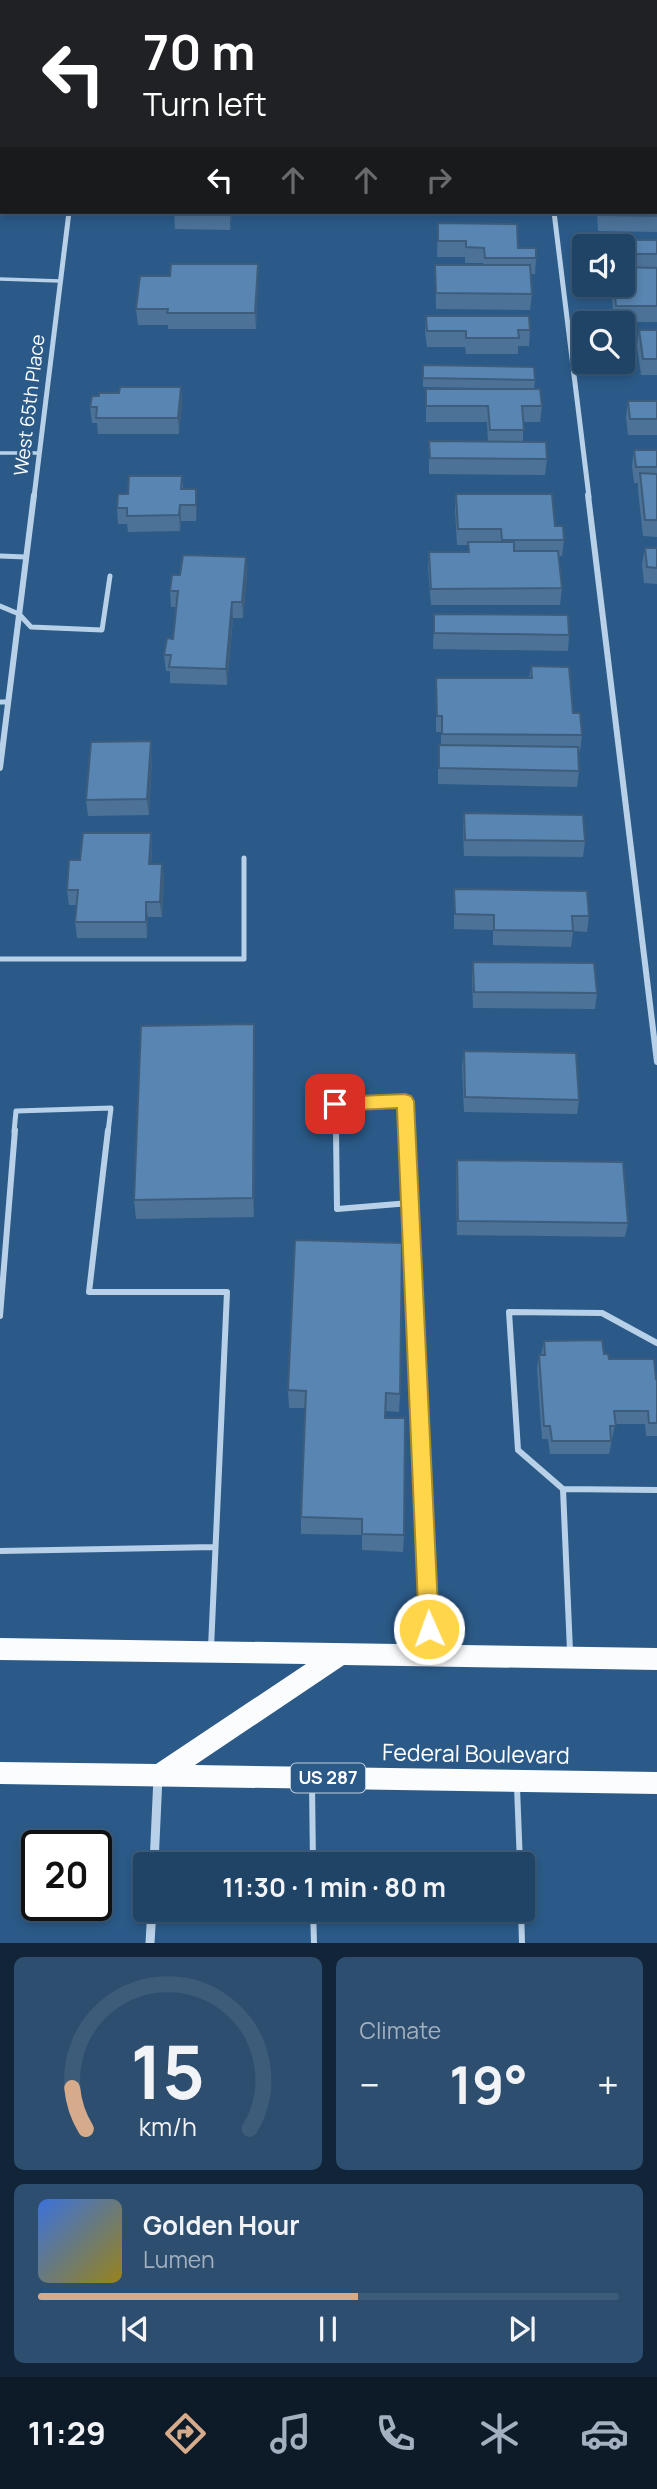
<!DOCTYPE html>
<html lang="en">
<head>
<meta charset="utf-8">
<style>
	:root { --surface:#204466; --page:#2d4e6f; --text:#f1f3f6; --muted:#a2b0bf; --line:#3d5c7a; --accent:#d6ab8b }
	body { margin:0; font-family:Manrope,sans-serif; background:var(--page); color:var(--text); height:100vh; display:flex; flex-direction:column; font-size:26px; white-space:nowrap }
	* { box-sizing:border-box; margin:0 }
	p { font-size:23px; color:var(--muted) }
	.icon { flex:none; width:38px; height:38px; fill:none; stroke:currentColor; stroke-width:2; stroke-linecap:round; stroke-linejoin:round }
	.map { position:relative; height:1943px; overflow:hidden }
	.sheet { display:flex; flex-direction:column; gap:14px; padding:14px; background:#122538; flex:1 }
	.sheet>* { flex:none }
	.banner { position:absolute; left:0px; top:0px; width:658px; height:214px; box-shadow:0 4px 10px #0003,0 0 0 2px var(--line); background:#202124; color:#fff; overflow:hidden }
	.controls { position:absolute; left:572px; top:234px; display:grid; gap:14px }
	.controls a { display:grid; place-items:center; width:63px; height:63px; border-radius:7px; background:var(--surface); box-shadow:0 4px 10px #0003,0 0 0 2px var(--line); font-size:35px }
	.speed { position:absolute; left:21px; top:1830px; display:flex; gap:14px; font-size:35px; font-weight:700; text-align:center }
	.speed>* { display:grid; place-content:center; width:91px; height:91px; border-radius:50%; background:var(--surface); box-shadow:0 4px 10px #0003,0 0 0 2px var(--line); line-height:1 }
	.speed .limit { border:4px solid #111; border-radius:10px; background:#fff; color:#111 }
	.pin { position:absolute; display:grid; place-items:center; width:60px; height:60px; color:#fff; margin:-30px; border-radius:14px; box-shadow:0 4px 10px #0006 }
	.me { position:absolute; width:77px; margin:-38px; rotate:358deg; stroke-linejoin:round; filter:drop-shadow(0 0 5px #0008) }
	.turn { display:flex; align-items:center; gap:24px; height:147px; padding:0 28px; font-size:32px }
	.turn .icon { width:91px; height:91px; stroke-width:2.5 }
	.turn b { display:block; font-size:49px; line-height:60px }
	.lanes { display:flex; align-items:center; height:66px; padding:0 28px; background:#0003; justify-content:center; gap:35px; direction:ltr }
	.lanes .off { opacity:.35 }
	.big { font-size:52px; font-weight:700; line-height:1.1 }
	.sheet .widget { flex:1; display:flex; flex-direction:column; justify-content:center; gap:10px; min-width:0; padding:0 24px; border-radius:10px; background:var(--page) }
	.sheet .dial { align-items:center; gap:0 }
	.dial svg { height:182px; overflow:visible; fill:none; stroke:var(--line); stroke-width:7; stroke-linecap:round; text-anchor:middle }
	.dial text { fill:var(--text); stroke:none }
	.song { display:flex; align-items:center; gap:21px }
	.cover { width:84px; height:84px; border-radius:10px; background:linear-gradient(135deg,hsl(220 70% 55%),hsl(50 70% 35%)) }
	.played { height:7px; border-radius:4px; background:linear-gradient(90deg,var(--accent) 55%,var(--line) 55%) }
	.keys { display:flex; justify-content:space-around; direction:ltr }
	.heat { display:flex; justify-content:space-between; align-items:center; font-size:38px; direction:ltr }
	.sheet .tiles { flex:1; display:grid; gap:14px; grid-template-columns:1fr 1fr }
	.widget:last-child { grid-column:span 2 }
	.trip { position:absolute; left:133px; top:1852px; width:402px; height:70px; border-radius:7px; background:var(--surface); box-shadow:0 4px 10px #0003,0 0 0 2px var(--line); font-weight:700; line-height:70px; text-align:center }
	.tab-bar { display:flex; height:112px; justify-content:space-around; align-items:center; background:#0d1b29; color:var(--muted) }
	.tab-bar .icon { width:49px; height:49px }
	.tab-bar .current { color:var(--accent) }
	.tab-bar b { font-size:32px; color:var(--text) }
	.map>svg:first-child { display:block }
</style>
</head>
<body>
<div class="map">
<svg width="657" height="1943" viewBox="0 0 657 1943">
	<rect width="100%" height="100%" fill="#2b5a88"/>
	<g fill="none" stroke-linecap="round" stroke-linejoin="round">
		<path stroke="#b8d1e8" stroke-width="3.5" d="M0 279 60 281
			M0 453H39"/>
		<path stroke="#b8d1e8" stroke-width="5" d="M0 556 26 557
			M0 606 19 614 31 627 102 630 110 576
			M0 702H8
			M0 959H244V858
			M14 1132 16 1111 111 1108 108 1132
			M336 1132V1104L405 1101 406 1132"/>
		<path stroke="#b8d1e8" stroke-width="6" d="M108 1130 89 1292H227L211 1648
			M336 1130 337 1209 410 1203
			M406 1130 410 1203
			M410 1203 430 1648
			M0 1316 15 1130
			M563 1489 657 1490
			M0 1551 215 1547
			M570 1651 563 1489 518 1450 509 1312 602 1313 657 1343
			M312 1784 313 1864
			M517 1787 520 1864
			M313 1909 314 1943
			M521 1909 522 1943"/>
		<path stroke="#b8d1e8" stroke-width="5" d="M554 212 589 497
			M34 497 69 212"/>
		<path stroke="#b8d1e8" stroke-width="6" d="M588 495 657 1062
			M0 768 34 495"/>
		<path stroke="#b8d1e8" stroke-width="9" d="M154 1864 158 1777
			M150 1943 152 1909"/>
		<path fill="#fafcfe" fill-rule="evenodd" d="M0 1638 657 1648V1670L344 1665 195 1765 657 1772V1794L0 1784V1762L156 1764 306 1664 0 1660Z"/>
	</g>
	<path fill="#4c7298" d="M572 0H657V1H572Z
		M0 19H2V104H0Z
		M657 200V232L598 231 597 212H656Z
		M174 212H260V215H232L230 230 175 229Z
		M431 212H456L455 215 431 214Z
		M438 223 518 248 536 258 535 274H531L532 294 530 310 436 309 435 265H483V263H465V257H437Z
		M611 240H657V322H614L611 285H623V247H610Z
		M258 280 256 329H168V325H138L136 309Z
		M426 316 530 330 529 346H518V354H466L465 347H427L425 332Z
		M639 330H657V375H641L637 346Z
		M423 365 535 380 534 389 423 387Z
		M181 387 182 403 179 434H98L97 423H92L90 407 99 396 119 393Z
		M426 389 542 406 540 422H523V442L547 459 545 475 429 474V441H488L487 422H426Z
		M628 401H657V435H628L626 417Z
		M634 450H657V537L643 536 638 490V483H634L632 466Z
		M182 476 183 489H196L197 505 196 521H181L180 531 128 532 127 524H118L117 508 128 494Z
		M456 494 555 526 564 540 562 556H559L562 588 560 605H431L428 568 429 552H468V545H457L455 510Z
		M645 548H657V584L644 583 642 564Z
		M246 557 247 573 243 618H233L227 685 170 683V671H166L164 655 173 639 176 607H171L170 591 180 575Z
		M434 614 569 635 568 651 433 649Z
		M531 666 573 713 582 735 580 751H578L579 771 577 787 438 784V761L439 745H441V732H436V678H529Z
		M152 757 149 815 88 816 86 800Z
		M464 813 585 841 583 857 464 856 463 829Z
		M151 833 152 849 151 864H162L164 880 162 917H148L147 938H77L75 922 77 905H69L67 890 80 860Z
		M454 889 589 916 587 932 573 931 571 947 493 945V930L454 929Z
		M473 962 597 993 595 1009 473 1008 472 978Z
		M255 1044 254 1217 136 1219 134 1200Z
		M464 1051 579 1100 577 1114 464 1112 462 1066Z
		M457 1160 628 1223 625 1237 457 1235 456 1175Z
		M544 1341 604 1354 609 1359 657 1379V1436H646L645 1424H615L609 1454H550L548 1439H542L537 1368 539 1355H541Z
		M288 1390 400 1394 399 1412 385 1411V1418L404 1535 403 1552 362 1550V1535L301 1534V1517L306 1408H289Z"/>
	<path fill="#3e5d7c" d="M230 212H232V215L230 230Z
		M258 264V280L256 329 255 313Z
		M181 387 182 403 179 434 178 418Z
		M196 489 197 505 196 521Z
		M180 505 181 521 180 531 179 515Z
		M246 557 247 573 243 618 242 602Z
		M232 602 233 618 227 685 226 669Z
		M151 741 152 757 149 815 147 799Z
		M151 833 152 849 150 880 149 864Z
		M162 864 164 880 162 917 160 902Z
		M146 902 148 917 147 938 146 922Z
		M254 1024 255 1044 254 1217 253 1198Z"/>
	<path fill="#5885b1" stroke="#3e5d7c" stroke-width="2" d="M409 0H503V2H409Z
		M0 19H2V84H0Z
		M656 200 657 216 600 215V212H656Z
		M174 212H230V215L174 213Z
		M438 223 517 224 518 248H536V258H485L484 248 466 247V241H438Z
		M611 240H657V254H623V247H612Z
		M171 264H258L255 313H167L168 309H136L140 276H170Z
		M435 265H530L532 294 436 293Z
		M623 267 657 268V306H616L614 285H623Z
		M426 316H529L530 330H518L519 338H466V331H427Z
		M639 330H657V359H643Z
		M423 365 534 367 535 380 423 378Z
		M120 387H181L178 418H96L97 407H90L92 396H99V393H119Z
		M426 389H540L542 406H522L524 430H490L488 406H426Z
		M628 401H657V419H630Z
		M429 441 546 442 547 459 430 458Z
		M634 450H657V467H636Z
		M640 473 657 474V520H645Z
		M129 476H182L181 489H196V505H180L179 515 127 516V508H117L118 494H128Z
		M456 494H552L555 526H563L564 540H502L501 529H458Z
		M468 542H514V551H558L562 588 431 589 429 552H469Z
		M645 548H657V568L647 567Z
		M183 555 246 557 242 602H232L226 669 169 667 171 655H164L167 638 173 639 178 591H170L172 575H180Z
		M434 614 568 615 569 635 434 633Z
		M531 666 569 667 573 713H580L582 735 442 734V716H437L436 678H532Z
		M151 741 147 799 86 800 91 742Z
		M439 745 578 747 579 771 439 768Z
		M464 813 583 815 585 841 465 840Z
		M83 833H151L149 864H162L160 902H146V922H75L78 890H67L69 860H80Z
		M454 889 587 891 589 916H572L573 931 494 930V915L455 914Z
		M473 962 594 963 597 993 474 992Z
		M254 1024 253 1198 134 1200 141 1026Z
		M464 1051 576 1053 579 1100 465 1097Z
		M457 1160 623 1162 628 1223 458 1221Z
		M295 1240 402 1243 400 1394 386 1393 385 1418H405L404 1535 362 1534V1519L301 1517 306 1391 288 1390Z
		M602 1340 604 1354H608L609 1359H654L656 1379H657V1423H649L648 1411H614L616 1426H610L611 1441H552L550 1426H544L539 1355H545L544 1341Z"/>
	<path fill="#ffd54a" stroke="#a68a30" stroke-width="2" d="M405 1094 411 1096 414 1101 439 1629 436 1635 429 1638 422 1635 419 1629 397 1108 335 1111 330 1109 327 1104 330 1099 335 1097Z"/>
	<g text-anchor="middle" stroke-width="5" stroke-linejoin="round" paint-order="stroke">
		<rect fill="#2b5a88" stroke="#bfcedb" stroke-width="2" x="291" y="1763.5" width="74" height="29" rx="5"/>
		<g font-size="18" font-weight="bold" fill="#fff">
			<text x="328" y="1784">US 287</text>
		</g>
		<g font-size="19" fill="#fff" stroke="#2b5a88">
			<text transform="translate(29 405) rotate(-83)" y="7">West 65th Place</text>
		</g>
		<g font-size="23" fill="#fff" stroke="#2b5a88">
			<text transform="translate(476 1754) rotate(1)" y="8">Federal Boulevard</text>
		</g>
	</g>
</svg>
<div class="controls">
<a><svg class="icon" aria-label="sound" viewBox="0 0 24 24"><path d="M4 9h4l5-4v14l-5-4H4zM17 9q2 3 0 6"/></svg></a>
<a><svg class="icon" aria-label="search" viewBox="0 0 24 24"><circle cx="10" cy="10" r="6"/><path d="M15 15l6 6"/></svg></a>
</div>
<div class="speed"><div class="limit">20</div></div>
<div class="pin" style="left:335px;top:1104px;background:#d93025"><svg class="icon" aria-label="arrive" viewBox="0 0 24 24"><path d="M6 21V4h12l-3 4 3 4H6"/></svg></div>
<svg class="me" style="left:429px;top:1629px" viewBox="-20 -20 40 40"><circle r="17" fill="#ffd54a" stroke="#fff" stroke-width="3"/><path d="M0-11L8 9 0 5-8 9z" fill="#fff"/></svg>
<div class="trip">11:30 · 1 min · 80 m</div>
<div class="banner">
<div class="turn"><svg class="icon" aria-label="left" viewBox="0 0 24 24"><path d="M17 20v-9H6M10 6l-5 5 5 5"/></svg><div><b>70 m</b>Turn left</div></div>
<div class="lanes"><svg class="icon" aria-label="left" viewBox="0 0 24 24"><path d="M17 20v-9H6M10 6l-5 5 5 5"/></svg><svg class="icon off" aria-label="ahead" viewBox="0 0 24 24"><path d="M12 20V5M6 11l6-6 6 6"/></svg><svg class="icon off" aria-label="ahead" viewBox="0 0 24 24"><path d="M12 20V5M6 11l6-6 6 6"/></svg><svg class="icon off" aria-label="right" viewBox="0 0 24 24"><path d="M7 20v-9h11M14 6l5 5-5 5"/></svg></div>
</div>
</div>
<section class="sheet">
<div class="tiles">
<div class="widget dial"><svg viewBox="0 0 100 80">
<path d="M14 69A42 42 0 1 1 86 69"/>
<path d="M14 69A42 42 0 0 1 8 51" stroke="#d6ab8b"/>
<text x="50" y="56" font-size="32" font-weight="700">15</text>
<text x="50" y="72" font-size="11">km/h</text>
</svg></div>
<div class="widget"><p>Climate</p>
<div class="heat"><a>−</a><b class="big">19°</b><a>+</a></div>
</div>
<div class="widget">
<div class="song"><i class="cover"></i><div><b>Golden Hour</b><p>Lumen</p></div></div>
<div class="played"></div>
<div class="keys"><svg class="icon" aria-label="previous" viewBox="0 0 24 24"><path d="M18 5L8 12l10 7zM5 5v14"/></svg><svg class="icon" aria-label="pause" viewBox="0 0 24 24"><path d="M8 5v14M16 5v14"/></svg><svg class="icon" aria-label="next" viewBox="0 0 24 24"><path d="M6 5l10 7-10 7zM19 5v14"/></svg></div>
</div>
</div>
</section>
<nav class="tab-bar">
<b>11:29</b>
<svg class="icon current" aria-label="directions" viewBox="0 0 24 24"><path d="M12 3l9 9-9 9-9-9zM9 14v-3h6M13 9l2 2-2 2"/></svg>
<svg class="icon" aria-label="music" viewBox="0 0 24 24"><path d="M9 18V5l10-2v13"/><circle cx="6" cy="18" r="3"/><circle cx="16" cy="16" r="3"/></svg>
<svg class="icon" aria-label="phone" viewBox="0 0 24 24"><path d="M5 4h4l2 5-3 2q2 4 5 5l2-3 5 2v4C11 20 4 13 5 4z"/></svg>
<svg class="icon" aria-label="climate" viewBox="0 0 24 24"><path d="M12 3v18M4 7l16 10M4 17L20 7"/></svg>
<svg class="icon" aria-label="car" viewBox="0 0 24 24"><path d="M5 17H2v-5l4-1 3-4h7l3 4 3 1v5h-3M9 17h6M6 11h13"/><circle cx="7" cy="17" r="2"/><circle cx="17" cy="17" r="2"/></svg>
</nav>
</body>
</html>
